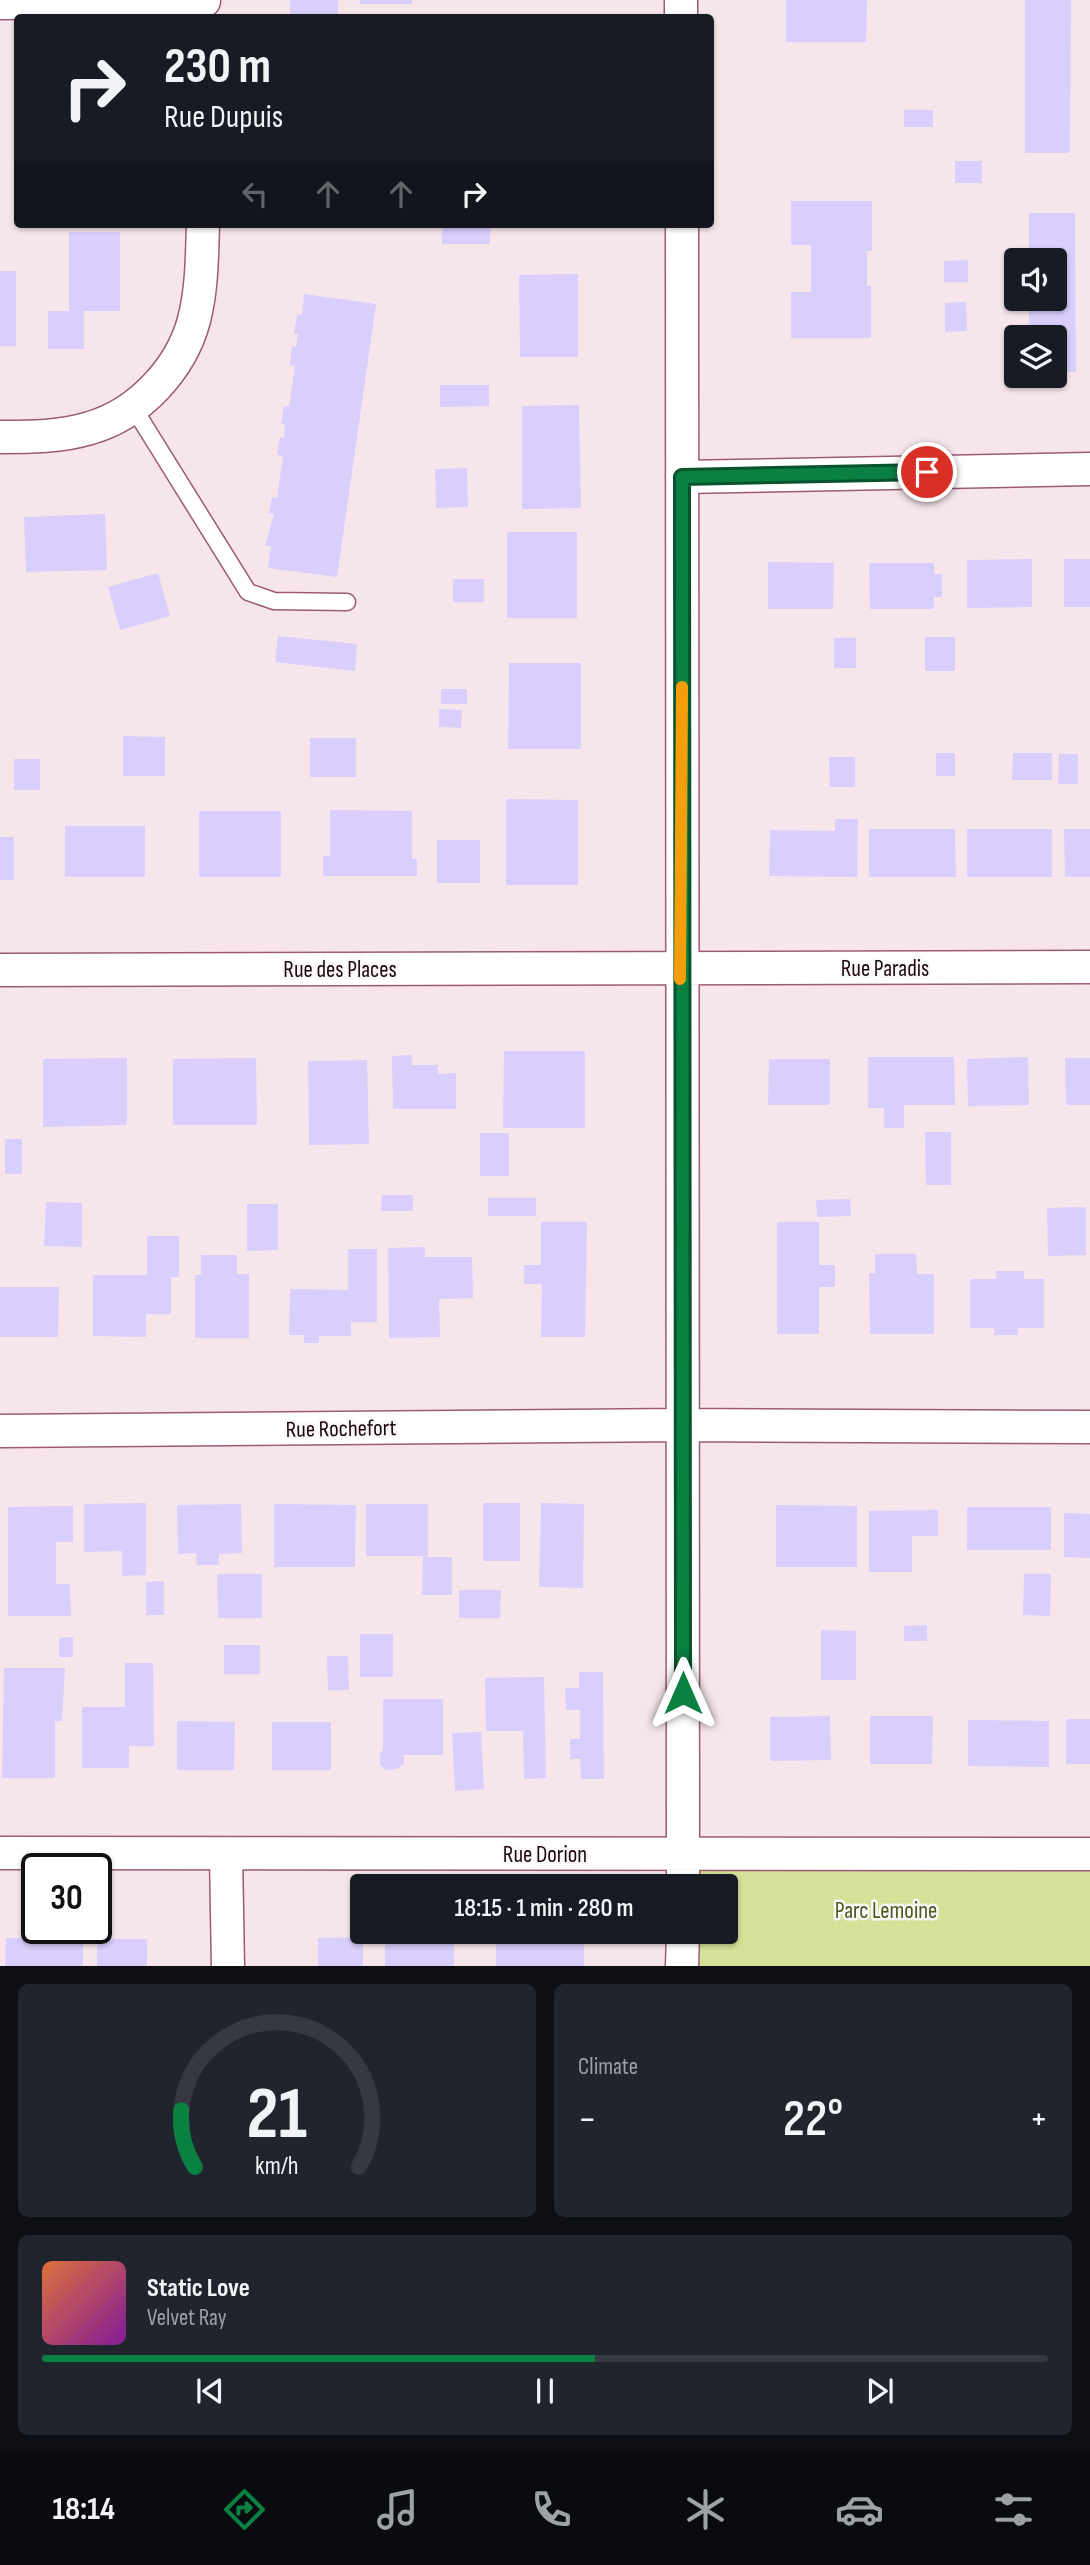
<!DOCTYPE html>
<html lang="en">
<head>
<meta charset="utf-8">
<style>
	:root { --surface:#171b24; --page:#20242c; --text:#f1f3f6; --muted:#9ea1a6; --line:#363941; --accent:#0b8043 }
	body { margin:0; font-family:"Sofia Sans Condensed",sans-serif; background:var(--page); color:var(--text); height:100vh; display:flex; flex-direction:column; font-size:26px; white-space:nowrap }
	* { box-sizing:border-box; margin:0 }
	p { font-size:23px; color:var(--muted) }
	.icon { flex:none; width:38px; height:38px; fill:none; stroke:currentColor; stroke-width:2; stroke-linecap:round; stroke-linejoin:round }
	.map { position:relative; height:1966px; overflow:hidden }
	.drawer { display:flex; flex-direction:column; gap:18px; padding:18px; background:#0d0f14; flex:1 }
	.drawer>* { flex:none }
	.hud { position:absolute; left:14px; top:14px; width:700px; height:214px; border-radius:7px; box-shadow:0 2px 5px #0004; background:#171b24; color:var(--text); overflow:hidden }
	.tools { position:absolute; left:1004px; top:248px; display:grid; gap:14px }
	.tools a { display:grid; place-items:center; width:63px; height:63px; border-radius:7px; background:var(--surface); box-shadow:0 2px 5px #0004; font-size:35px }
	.speed { position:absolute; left:21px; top:1853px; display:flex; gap:14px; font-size:35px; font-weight:700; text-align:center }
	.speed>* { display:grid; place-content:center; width:91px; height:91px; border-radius:50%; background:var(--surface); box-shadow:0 2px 5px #0004; line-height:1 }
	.speed .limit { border:4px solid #111; border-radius:10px; background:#fff; color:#111 }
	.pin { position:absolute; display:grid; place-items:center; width:60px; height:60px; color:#fff; margin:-30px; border:4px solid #fff; border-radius:50%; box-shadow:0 2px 7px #0007 }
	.me { position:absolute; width:77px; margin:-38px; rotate:0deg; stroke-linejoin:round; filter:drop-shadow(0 0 5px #0008) }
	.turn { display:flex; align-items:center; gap:24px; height:147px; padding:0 35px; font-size:32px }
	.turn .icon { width:91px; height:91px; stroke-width:2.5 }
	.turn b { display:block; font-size:49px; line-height:60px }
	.lanes { display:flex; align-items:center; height:66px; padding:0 35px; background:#0003; justify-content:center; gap:35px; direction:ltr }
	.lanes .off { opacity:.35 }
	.big { font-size:52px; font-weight:600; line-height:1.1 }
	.drawer .tile { flex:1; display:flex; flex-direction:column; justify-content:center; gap:10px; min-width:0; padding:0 24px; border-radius:10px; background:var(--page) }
	.drawer .dial { align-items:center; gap:0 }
	.dial svg { height:182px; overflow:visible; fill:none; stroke:var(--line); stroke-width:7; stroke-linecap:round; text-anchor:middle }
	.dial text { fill:var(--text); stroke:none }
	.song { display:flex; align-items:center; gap:21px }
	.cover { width:84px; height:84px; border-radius:10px; background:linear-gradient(135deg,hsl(20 70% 55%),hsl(290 70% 35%)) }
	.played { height:7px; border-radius:4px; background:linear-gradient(90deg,var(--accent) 55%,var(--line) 55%) }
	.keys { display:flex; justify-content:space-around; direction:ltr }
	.heat { display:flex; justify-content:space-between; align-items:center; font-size:38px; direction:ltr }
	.drawer .tiles { flex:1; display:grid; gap:18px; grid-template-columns:1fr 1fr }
	.tile:last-child { grid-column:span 2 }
	.trip { position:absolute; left:350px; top:1874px; width:388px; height:70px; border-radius:7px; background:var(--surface); box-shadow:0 2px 5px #0004; font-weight:600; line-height:70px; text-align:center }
	.tab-bar { display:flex; height:112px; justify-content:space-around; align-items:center; background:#090b0e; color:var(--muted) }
	.tab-bar .icon { width:49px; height:49px }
	.tab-bar .active { color:var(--accent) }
	.tab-bar b { font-size:32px; color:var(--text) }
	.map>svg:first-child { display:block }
</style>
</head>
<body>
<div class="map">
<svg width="1090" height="1967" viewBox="0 0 1090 1967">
	<rect width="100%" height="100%" fill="#f6e6eb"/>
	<path fill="#d5e198" d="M1090 1853V1966H682L683 1932H726V1886H683V1855Z"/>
	<path fill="#d9cefc" d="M290 0H338V18H290Z
		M360 0H412V4H360Z
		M786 0H867L866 42H786Z
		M1025 0H1071L1070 153H1025Z
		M519 14H579L580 18H519Z
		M904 110H933V127H904Z
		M955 161H982V183H955Z
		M791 201H872V251H867V286H871V338H791V292H811V245H791Z
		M1029 213H1075L1076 372H1055V338H1029V299H1055V261H1029Z
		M442 225H490V244H442Z
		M69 232H120V311H84V349H48V311H69Z
		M968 260V282H944V261Z
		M0 271H16V346H0Z
		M578 274V357H520L519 275Z
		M304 294 376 304 337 577 268 568 271 546H265L274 514 269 513 272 497 277 498 283 456 277 455 280 437 284 438 285 425 281 424 284 406 289 407 295 366 290 365 292 346 296 347 298 334H294L297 314 302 315Z
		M966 302 967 331 945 332V303Z
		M440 385H489V406L440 407Z
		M579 405 581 508 522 509V406Z
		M467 468 468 507 436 508 435 469Z
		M105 514 107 570 26 572 24 517Z
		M507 532H577V618H507Z
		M1032 559V607L967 608V560Z
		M1064 559H1090V607H1064Z
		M768 562 834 563 833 609H768Z
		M869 563H934V574H942V597H934V609H870Z
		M158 573 170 616 120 630 108 587Z
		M453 579H484V602H453Z
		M278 636 357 644 355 671 275 662Z
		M925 637H955V671H925Z
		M834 638H856V668H834Z
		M509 663H581V749H508Z
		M441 689H467V704H441Z
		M439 709 462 710 461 728 439 727Z
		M123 736 165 737V776H123Z
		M310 738H356V777H310Z
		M936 753H955V776H936Z
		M1013 753H1052V780H1012Z
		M1059 754H1078V784H1058Z
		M829 757H855V787H830Z
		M14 759H40V790H14Z
		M506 799 578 800V885H506Z
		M330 810 412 811V859H417V876H323V856H330Z
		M199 811H281V877H199Z
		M835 819H858L857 877 769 876 770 830 835 831Z
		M65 826H145V877H65Z
		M869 829H955L956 877H869Z
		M967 829H1052V877H967Z
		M1064 829H1090V877H1065Z
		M0 837H14V880H0Z
		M437 840H480V883H437Z
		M504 1051H585V1128H503Z
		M412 1055V1065H438V1074L456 1073V1109H393L392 1056Z
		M868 1057H954L955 1105H904V1128H884V1108H868Z
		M1028 1057 1029 1105 968 1106 967 1059Z
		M127 1058V1125L43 1127V1059Z
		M256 1058 257 1125H173V1059Z
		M1065 1058H1090V1105H1066Z
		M769 1059H830V1105H768Z
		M367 1060 369 1144 309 1145 308 1061Z
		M925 1132H951V1185H926Z
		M480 1133H509V1176H480Z
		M5 1139H22V1174H5Z
		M382 1195H413V1211H381Z
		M488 1198H536V1216H488Z
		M850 1199 851 1216 817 1217 816 1200Z
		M46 1202 82 1203V1247L44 1246Z
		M247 1204H278V1250L247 1251Z
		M1086 1207V1255L1048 1256 1047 1208Z
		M541 1222H587L585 1337H541L542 1284H524V1265H541Z
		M777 1222H819V1265H835V1287H819V1334H777Z
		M147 1236H179V1277H171V1314H146V1337L93 1336V1275H147Z
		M425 1247V1257H472L473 1298 439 1299 440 1337 389 1338 388 1248Z
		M348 1249H377V1322H351V1336H319V1343H304V1335H289L290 1289 348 1290Z
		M875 1254H916L917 1274H934V1334H870L869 1273H875Z
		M201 1255H237V1274H249V1338H195V1275H201Z
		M996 1271H1024V1279H1044V1328H1018V1335H994V1328H970V1279H996Z
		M0 1287H59L58 1337H0Z
		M146 1503V1575L122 1576V1551L84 1552V1504Z
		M483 1503H520V1561H483Z
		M541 1503 584 1504 583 1588 539 1587Z
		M241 1504 242 1553 219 1554V1565H197L196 1553 178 1554 177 1505Z
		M274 1504 356 1505 355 1567H274Z
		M366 1504H428V1557H452V1595H422L423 1556H366Z
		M776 1505 857 1506V1567H776Z
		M73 1506V1542H56V1584H70L71 1616H8V1507Z
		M967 1507H1051V1550H967Z
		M938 1510V1536H912V1572H869V1511Z
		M1064 1513 1090 1514V1558L1064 1557Z
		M217 1574H262V1618H218Z
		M1024 1574H1051L1050 1616 1023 1615Z
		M164 1581V1615H146V1582Z
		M459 1590H501L500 1618H459Z
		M927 1625V1641H904V1626Z
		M821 1630 856 1631V1680H821Z
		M360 1634H393V1677H360Z
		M73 1637V1657H59V1638Z
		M224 1645H260V1674H224Z
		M327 1656H348L349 1690H328Z
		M125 1663H153L154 1746H129V1768H82V1707H125Z
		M4 1668H65L62 1721H55V1778H2Z
		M579 1672H603L604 1779H581L580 1759H570V1739H580V1710H566L565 1688H579Z
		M544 1677 546 1778 524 1779 523 1731H486L485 1678Z
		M383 1699H443V1755H404V1764L397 1769 386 1770 380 1765V1753L383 1750Z
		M830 1716 831 1760 770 1761V1717Z
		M870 1716H933L932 1764H870Z
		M1066 1719H1090V1764H1066Z
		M968 1720 1049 1721V1767L968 1766Z
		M177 1721 235 1722 234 1770H177Z
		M272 1722H331V1770H272Z
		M481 1732 484 1789 455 1791 452 1733Z
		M363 1937V1967H318V1938Z
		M496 1937H584V1967H496Z
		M6 1938 83 1939V1967H5Z
		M97 1939H147V1967H97Z
		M385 1940H454V1967H385Z"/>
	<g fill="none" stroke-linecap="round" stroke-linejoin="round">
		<defs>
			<path id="service" d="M133 407 248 592 274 601 347 602"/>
			<path id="minor" d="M681 0V18
				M0 3 204 1
				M682 224 683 1886
				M0 437C30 437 61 437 90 428 139 414 181 369 194 320 202 289 202 256 203 224
				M682 477 1090 469
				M0 970 1090 967
				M0 1431 682 1425 1090 1427
				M0 1853 1090 1854
				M226 1854 228 1967
				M682 1967 683 1932"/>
		</defs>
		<use href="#service" stroke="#9c5b74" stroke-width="19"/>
		<use href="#minor" stroke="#9c5b74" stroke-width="35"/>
		<use href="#service" stroke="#fff" stroke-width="16"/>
		<use href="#minor" stroke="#fff" stroke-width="32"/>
	</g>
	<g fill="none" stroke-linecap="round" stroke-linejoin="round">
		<defs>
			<path id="route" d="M683 1693 682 477 927 472"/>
		</defs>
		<use href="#route" stroke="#07532c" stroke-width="18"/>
		<use href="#route" stroke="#0b8043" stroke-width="12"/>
		<path stroke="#f59e0b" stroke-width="12" d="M680 979 682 687"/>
	</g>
	<g text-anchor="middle" stroke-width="5" stroke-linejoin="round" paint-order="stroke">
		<g font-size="23" fill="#1d050f" stroke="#f8f8f8">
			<text x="885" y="976">Rue Paradis</text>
			<text x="340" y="977">Rue des Places</text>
			<text transform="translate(341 1428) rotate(-1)" y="8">Rue Rochefort</text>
			<text x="545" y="1862">Rue Dorion</text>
		</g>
		<g font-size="23" fill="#4e551a" stroke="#f8f8f8">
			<text x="886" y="1918">Parc Lemoine</text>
		</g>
	</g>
</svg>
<div class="tools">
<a><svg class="icon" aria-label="sound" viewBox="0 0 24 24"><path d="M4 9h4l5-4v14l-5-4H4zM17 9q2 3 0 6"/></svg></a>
<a><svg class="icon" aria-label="layers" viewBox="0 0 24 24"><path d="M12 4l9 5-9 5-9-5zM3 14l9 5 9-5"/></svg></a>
</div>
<div class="speed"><div class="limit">30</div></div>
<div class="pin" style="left:927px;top:472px;background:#d93025"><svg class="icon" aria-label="arrive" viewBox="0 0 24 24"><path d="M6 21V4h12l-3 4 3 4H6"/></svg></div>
<svg class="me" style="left:683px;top:1693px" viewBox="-20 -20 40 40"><path d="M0-17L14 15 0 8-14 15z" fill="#0b8043" stroke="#fff" stroke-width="4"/></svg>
<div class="trip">18:15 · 1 min · 280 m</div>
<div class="hud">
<div class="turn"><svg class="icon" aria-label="right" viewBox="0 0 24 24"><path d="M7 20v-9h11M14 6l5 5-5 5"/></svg><div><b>230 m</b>Rue Dupuis</div></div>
<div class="lanes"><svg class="icon off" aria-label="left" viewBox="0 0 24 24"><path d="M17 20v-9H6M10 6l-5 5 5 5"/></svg><svg class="icon off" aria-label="ahead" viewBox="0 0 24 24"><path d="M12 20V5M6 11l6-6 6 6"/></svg><svg class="icon off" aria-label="ahead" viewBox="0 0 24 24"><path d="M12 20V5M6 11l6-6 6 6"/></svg><svg class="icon" aria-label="right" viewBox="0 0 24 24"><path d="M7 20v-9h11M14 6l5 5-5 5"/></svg></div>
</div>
</div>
<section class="drawer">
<div class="tiles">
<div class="tile dial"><svg viewBox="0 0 100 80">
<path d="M14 69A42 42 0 1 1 86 69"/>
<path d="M14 69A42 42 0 0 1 8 44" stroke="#0b8043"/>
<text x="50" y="56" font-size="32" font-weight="700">21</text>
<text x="50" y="72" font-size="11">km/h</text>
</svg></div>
<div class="tile"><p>Climate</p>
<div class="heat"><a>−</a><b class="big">22°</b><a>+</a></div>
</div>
<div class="tile">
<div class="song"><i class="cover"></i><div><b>Static Love</b><p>Velvet Ray</p></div></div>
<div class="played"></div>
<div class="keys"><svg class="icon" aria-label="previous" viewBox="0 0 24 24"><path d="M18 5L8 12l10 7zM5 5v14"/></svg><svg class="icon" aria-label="pause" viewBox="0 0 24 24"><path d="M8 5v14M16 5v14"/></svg><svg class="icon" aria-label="next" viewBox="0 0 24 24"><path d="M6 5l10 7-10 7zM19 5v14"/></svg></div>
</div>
</div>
</section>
<nav class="tab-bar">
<b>18:14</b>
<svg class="icon active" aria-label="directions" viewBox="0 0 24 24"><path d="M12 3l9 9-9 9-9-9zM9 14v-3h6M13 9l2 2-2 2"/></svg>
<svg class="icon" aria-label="music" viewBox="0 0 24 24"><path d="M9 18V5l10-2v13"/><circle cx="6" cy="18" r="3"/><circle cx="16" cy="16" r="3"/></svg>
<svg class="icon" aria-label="phone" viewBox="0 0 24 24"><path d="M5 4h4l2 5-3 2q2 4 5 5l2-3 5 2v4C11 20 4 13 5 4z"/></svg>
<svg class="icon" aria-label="climate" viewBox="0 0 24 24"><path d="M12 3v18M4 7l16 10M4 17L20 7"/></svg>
<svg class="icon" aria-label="car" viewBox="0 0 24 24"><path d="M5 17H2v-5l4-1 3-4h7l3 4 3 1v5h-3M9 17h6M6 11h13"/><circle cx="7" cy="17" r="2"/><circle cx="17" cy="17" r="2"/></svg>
<svg class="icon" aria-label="filters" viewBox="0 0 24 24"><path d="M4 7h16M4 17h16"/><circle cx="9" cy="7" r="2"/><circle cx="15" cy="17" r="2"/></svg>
</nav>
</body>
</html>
